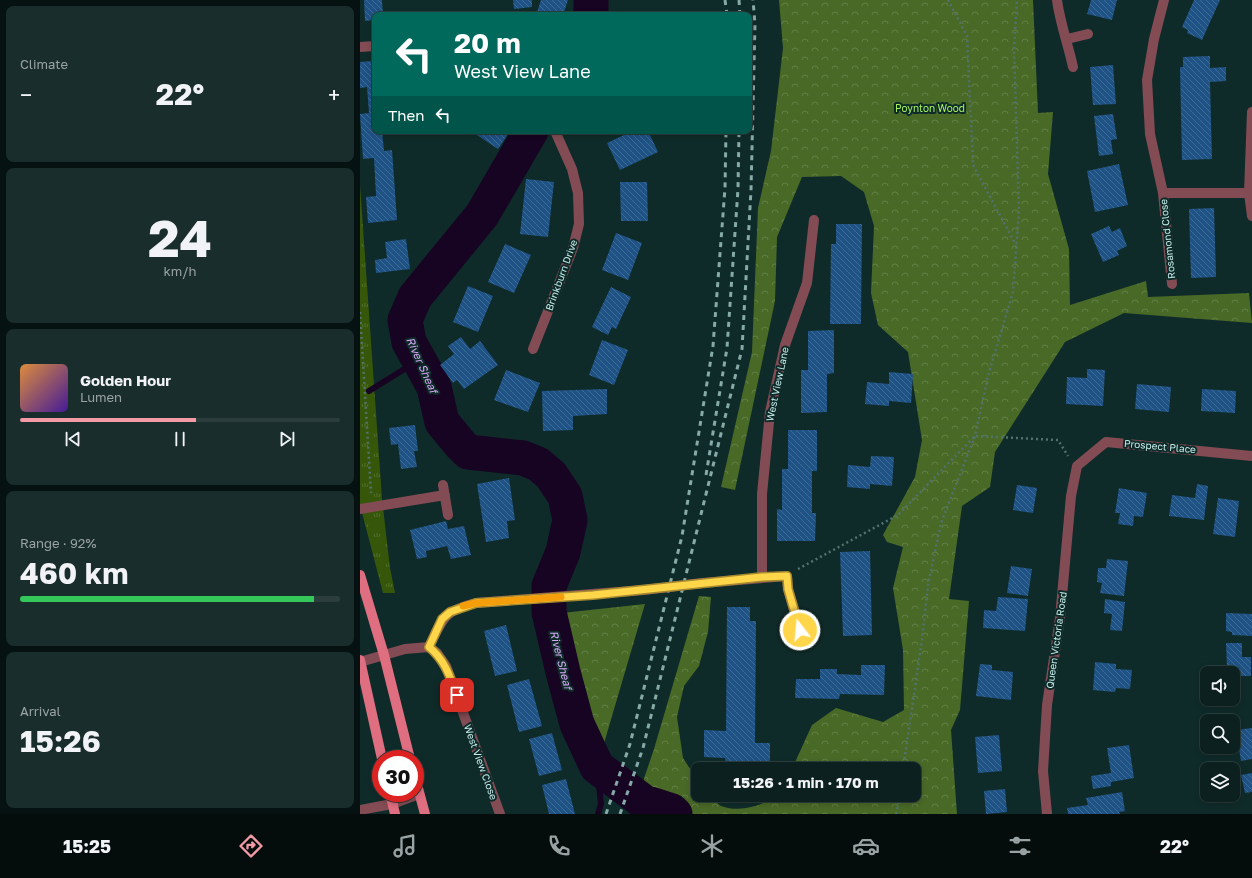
<!DOCTYPE html>
<html lang="en">
<head>
<meta charset="utf-8">
<style>
	:root { --surface:#0b201f; --page:#192d2c; --text:#f1f3f6; --muted:#9aa3a4; --line:#2b3e3d; --accent:#f49aa6 }
	body { margin:0; font-family:"Golos Text",sans-serif; background:var(--page); color:var(--text); height:100vh; display:flex; flex-direction:column; font-size:15px; white-space:nowrap }
	* { box-sizing:border-box; margin:0 }
	p { font-size:13px; color:var(--muted) }
	.icon { flex:none; width:22px; height:22px; fill:none; stroke:currentColor; stroke-width:2; stroke-linecap:round; stroke-linejoin:round }
	.map { position:relative; flex:1; overflow:hidden }
	.side { display:flex; flex-direction:column; gap:6px; padding:6px; background:#061211; width:360px }
	.side>* { flex:none }
	.banner { position:absolute; left:12px; top:12px; width:380px; height:122px; border-radius:8px; box-shadow:0 2px 6px #0003,0 0 0 1px var(--line); background:#00695c; color:#fff; overflow:hidden }
	.controls { position:absolute; left:840px; top:666px; display:grid; gap:8px }
	.controls a { display:grid; place-items:center; width:40px; height:40px; border-radius:8px; background:var(--surface); box-shadow:0 2px 6px #0003,0 0 0 1px var(--line); font-size:20px }
	.speed { position:absolute; left:12px; top:750px; display:flex; gap:8px; font-size:20px; font-weight:700; text-align:center }
	.speed>* { display:grid; place-content:center; width:52px; height:52px; border-radius:50%; background:var(--surface); box-shadow:0 2px 6px #0003,0 0 0 1px var(--line); line-height:1 }
	.speed .limit { border:6px solid #d22; background:#fff; color:#111 }
	.pin { position:absolute; display:grid; place-items:center; width:34px; height:34px; color:#fff; margin:-17px; border-radius:8px; box-shadow:0 2px 6px #0006 }
	.me { position:absolute; width:44px; margin:-22px; rotate:344deg; stroke-linejoin:round; filter:drop-shadow(0 0 3px #0008) }
	.turn { display:flex; align-items:center; gap:14px; height:84px; padding:0 16px; font-size:18px }
	.turn .icon { width:52px; height:52px; stroke-width:2.5 }
	.turn b { display:block; font-size:28px; line-height:34px }
	.then { display:flex; align-items:center; height:38px; padding:0 16px; background:#0003; gap:8px; font-size:15px }
	.big { font-size:30px; font-weight:700; line-height:1.1 }
	.side .card { flex:1; display:flex; flex-direction:column; justify-content:center; gap:6px; min-width:0; padding:0 14px; border-radius:8px; background:var(--page) }
	.side .dial { align-items:center; gap:0 }
	.dial b { font-size:52px; line-height:1 }
	.song { display:flex; align-items:center; gap:12px }
	.cover { width:48px; height:48px; border-radius:6px; background:linear-gradient(135deg,hsl(30 70% 55%),hsl(260 70% 35%)) }
	.played { height:4px; border-radius:2px; background:linear-gradient(90deg,var(--accent) 55%,var(--line) 55%) }
	.keys { display:flex; justify-content:space-around; direction:ltr }
	.heat { display:flex; justify-content:space-between; align-items:center; font-size:22px; direction:ltr }
	.charge { height:6px; border-radius:3px; background:linear-gradient(90deg,#34c759 92%,var(--line) 0) }
	.trip { position:absolute; left:331px; top:762px; width:230px; height:40px; border-radius:8px; background:var(--surface); box-shadow:0 2px 6px #0003,0 0 0 1px var(--line); font-weight:700; line-height:40px; text-align:center }
	.dock { display:flex; height:64px; justify-content:space-around; align-items:center; background:#040d0c; color:var(--muted) }
	.dock .icon { width:28px; height:28px }
	.dock .active { color:var(--accent) }
	.dock b { font-size:18px; color:var(--text) }
	main { display:flex; flex:1; min-height:0 }
	.map>svg:first-child { display:block }
</style>
</head>
<body>
<main>
<section class="side">
<div class="card"><p>Climate</p>
<div class="heat"><a>−</a><b class="big">22°</b><a>+</a></div>
</div>
<div class="card dial"><b>24</b><p>km/h</p></div>
<div class="card">
<div class="song"><i class="cover"></i><div><b>Golden Hour</b><p>Lumen</p></div></div>
<div class="played"></div>
<div class="keys"><svg class="icon" aria-label="previous" viewBox="0 0 24 24"><path d="M18 5L8 12l10 7zM5 5v14"/></svg><svg class="icon" aria-label="pause" viewBox="0 0 24 24"><path d="M8 5v14M16 5v14"/></svg><svg class="icon" aria-label="next" viewBox="0 0 24 24"><path d="M6 5l10 7-10 7zM19 5v14"/></svg></div>
</div>
<div class="card"><p>Range · 92%</p><b class="big">460 km</b><div class="charge"></div></div>
<div class="card"><p>Arrival</p><b class="big">15:26</b></div>
</section>
<div class="map">
<svg width="892" height="814" viewBox="0 0 892 814">
	<defs>
		<pattern id="grass-tufts" width="24" height="20" patternUnits="userSpaceOnUse"><rect width="24" height="20" fill="#36570a"/><path d="M3 7l-1-3M5 7V3M7 7l1-3M15 17l-1-3M17 17v-4M19 17l1-3" fill="none" stroke="#526f2e"/></pattern>
		<pattern id="forest-crowns" width="20" height="18" patternUnits="userSpaceOnUse"><rect width="20" height="18" fill="#496927"/><path d="M2 6a3 3 0 1 1 6 0M12 15a3 3 0 1 1 6 0" fill="none" stroke="#627f46"/></pattern>
		<pattern id="building-back-hatch" width="6" height="6" patternUnits="userSpaceOnUse"><rect width="6" height="6" fill="#1f5285"/><path d="M-1 5l2 2M0 0l6 6M5-1l2 2" fill="none" stroke="#3e6b96"/></pattern>
	</defs>
	<rect width="100%" height="100%" fill="#0f2b29"/>
	<path fill="url(#grass-tufts)" d="M0 185 22 499 30 568 35 593H23L0 505Z"/>
	<path fill="url(#forest-crowns)" d="M419 0H673L678 113 693 112 688 174 709 249 710 305 786 281 788 297 889 293 892 323 764 313 705 342 635 452 630 487 602 506 589 599 609 601 600 710 591 730 597 814H272L294 749 339 596 351 597 348 632 339 666 324 686 317 717 323 758 338 781V795H350C353 798 357 804 361 806 381 813 402 806 418 795H554V769H432L452 725 476 708 523 722 544 710 543 650 533 588 543 547 527 542 523 535 555 477 562 440 548 352 518 325 511 293 514 226 504 192 481 176 442 177 417 237 415 301 375 490 361 487 392 352 398 208 411 151 423 48Z
		M285 604 237 767 217 724 203 672 189 612 202 613Z"/>
	<g fill="none" stroke-linecap="round" stroke-linejoin="round">
		<path stroke="#170322" stroke-width="6" d="M9 391 59 360
			M237 767 241 804 238 814"/>
		<path stroke="#170322" stroke-width="35" d="M231 15V0
			M171 131 122 215 55 297 45 320 49 342 74 387 82 422 101 445 108 452 163 458 178 464 191 475 205 496 210 520 203 552 189 586V612L203 672 217 724 237 767 284 802 312 811 315 814"/>
	</g>
	<path fill="url(#building-back-hatch)" d="M4 0H22L23 15H15V20L5 21Z
		M153 0H172V7L154 9Z
		M181 0H208L203 15H176Z
		M731 0H757L752 20 727 14Z
		M834 0H860L842 40 827 33 828 30 822 27Z
		M850 56V68L866 67V81L850 82 852 159 822 160 820 67H823V57Z
		M13 61 14 71 15 70V131H22L24 151 32 150 37 220 8 223 6 197 16 196 14 158 3 159 0 114 9 113 7 87 0 88V62Z
		M753 65 756 104 733 105 730 67Z
		M753 114 757 139 751 140 753 154 739 156 734 116Z
		M111 131H150L138 149Z
		M262 131H288L298 152 260 170 247 143 264 135Z
		M759 164 768 205 735 212 727 171Z
		M166 179 194 182 188 237 160 234Z
		M260 182H287L288 221H261Z
		M854 208 856 277 831 278 829 209Z
		M476 224H502L501 324H470L471 244H476Z
		M749 226 752 232 760 228 767 246 757 251 759 255 743 262 731 234Z
		M256 233 282 243 268 280 242 270Z
		M46 239 50 269 16 273 15 260 27 258 25 242Z
		M145 244 171 255 154 293 128 282Z
		M108 286 133 296 118 332 93 322Z
		M251 287 271 297 256 329 252 327 248 335 232 327Z
		M474 330V373L467 374V412L441 413V370H448V331Z
		M101 337 110 349 120 341 138 365 104 389 97 380 93 383 80 365 94 354 88 346Z
		M242 340 268 350 254 385 229 375Z
		M727 369 745 370 743 406 706 404 707 377 727 378Z
		M146 370 180 383 168 412 134 400Z
		M529 372 553 374 551 403 529 401V406L505 404 507 382 529 384Z
		M777 384 811 387 809 412 775 409Z
		M247 389V414L213 416V430L183 431 182 391Z
		M842 389 876 391 875 413 841 411Z
		M55 425 58 451H54L57 467 41 469 38 444 31 445 29 428Z
		M428 430H457V471H452V513H456L455 541H417V509L422 510V469H428Z
		M511 456 534 457 532 486 510 484V489L487 487 488 465 510 467Z
		M149 478 155 520 147 521 149 538 126 542 117 484Z
		M837 484 848 486 844 520 809 516 812 495 835 498Z
		M657 485 677 488 673 513 653 510Z
		M759 488 787 493 783 517 774 516 773 526 758 524 760 513H755Z
		M858 498 879 501 875 537 853 534Z
		M86 521 88 529 104 526 111 555 91 559 87 546 66 551 67 557 57 559 50 530Z
		M510 551 512 635 483 636 480 552Z
		M747 559 768 561 764 596 740 593 742 583 737 582 738 568H746Z
		M651 566 672 569 668 596 647 593Z
		M638 597 668 599 665 631 623 628 624 610 636 611Z
		M745 599 765 602 762 631 750 630 752 614 744 613Z
		M367 607H390V621H396L395 743H410V763H404V769H366L365 758 344 757V730L366 731Z
		M866 613 892 614V636L872 635V632L866 631Z
		M146 625 157 671 135 676 124 631Z
		M866 643H882V657H891V676H876V667L867 668Z
		M735 662 756 664V669L772 670 770 689 756 688 755 692 733 690Z
		M620 664 632 665V670L653 672 651 700 616 696Z
		M501 665H525L524 695 480 694 479 699 435 698 436 679H460V669H477V674L501 675Z
		M169 679 182 726 159 732 147 685Z
		M892 728V759L881 761 876 730Z
		M192 733 202 770 179 776 169 739Z
		M639 735 642 771 618 773 615 737Z
		M769 745 774 778 751 782V786L733 789 731 776 751 773 747 748Z
		M892 773V792L885 793 881 775Z
		M206 779 215 814H189L182 785Z
		M645 789 647 812 626 814 624 791Z
		M762 792 765 811 759 812 760 814H708L707 808 728 805 726 798Z"/>
	<g fill="none" stroke-linecap="round" stroke-linejoin="round">
		<path stroke="#527270" stroke-width="2.5" stroke-dasharray="2 3" stroke-linecap="butt" d="M588 0 607 36 613 165 656 245
			M0 312 11 493
			M438 569 538 515 615 436 698 440 708 456
			M543 769 562 640 568 585 581 523 615 436 628 376 653 292 659 211 654 48 657 0
			M536 814 540 795"/>
		<path stroke="#834c54" stroke-width="10" d="M697 0C700 23 708 44 713 67
			M804 0 794 39 787 80 790 134 803 193 812 284
			M707 39 728 34
			M0 47 15 46
			M892 112 889 193 892 216
			M803 193H889
			M173 349 213 248 219 224 218 193 212 169 195 131
			M83 485 88 515
			M0 509 85 495
			M402 577V494L410 412 425 345 447 283 454 220
			M342 583 427 576 428 589 440 630
			M69 647C83 618 83 611 116 603L284 590
			M0 662 45 649 69 647 77 653 86 666 140 814
			M0 810 32 804 59 794
			M687 814 683 771 687 705 700 618 711 496 717 466 746 442 892 456"/>
		<path stroke="#df6e81" stroke-width="10" d="M0 575 24 655 50 759
			M0 660 22 759
			M55 777 65 814
			M30 793 35 814"/>
		<path stroke="#86aaa8" stroke-width="3" stroke-dasharray="5 5" stroke-linecap="butt" d="M365 0 367 15
			M379 0 380 15
			M346 475 367 348 378 189 379 131
			M246 814 270 744 322 536 353 346 365 188 366 131
			M260 814 283 748 382 349 391 190 395 24 393 0"/>
		<path stroke="#834c54" stroke-width="10" d="M284 590 342 583"/>
	</g>
	<g fill="none" stroke-linecap="round" stroke-linejoin="round">
		<defs>
			<path id="route" d="M97 695C90 677 85 660 69 647L82 619 90 612 116 603 233 595 402 577 427 576 428 589 440 630"/>
		</defs>
		<use href="#route" stroke="#a68a30" stroke-width="10"/>
		<use href="#route" stroke="#ffd54a" stroke-width="7"/>
		<path stroke="#f59e0b" stroke-width="7" d="M103 606 116 603 201 597"/>
	</g>
	<g text-anchor="middle" stroke-width="4" stroke-linejoin="round" paint-order="stroke">
		<g font-size="10" fill="#a9f259" stroke="#0f2b29">
			<text x="570" y="112">Poynton Wood</text>
		</g>
		<g font-size="10" fill="#c5edeb" stroke="#0f2b29">
			<text transform="translate(807 239) rotate(-96)" y="4">Rosamond Close</text>
			<text transform="translate(201 275) rotate(-70)" y="4">Brinkburn Drive</text>
			<text transform="translate(417 384) rotate(-78)" y="4">West View Lane</text>
			<text transform="translate(800 446) rotate(5)" y="4">Prospect Place</text>
			<text transform="translate(696 640) rotate(-82)" y="4">Queen Victoria Road</text>
			<text transform="translate(121 762) rotate(70)" y="4">West View Close</text>
		</g>
		<g font-size="11" font-style="italic" fill="#d7a8f6" stroke="#0f2b29">
			<text transform="translate(62 365) rotate(66)" y="4">River Sheaf</text>
			<text transform="translate(201 660) rotate(76)" y="4">River Sheaf</text>
		</g>
	</g>
</svg>
<div class="controls">
<a><svg class="icon" aria-label="sound" viewBox="0 0 24 24"><path d="M4 9h4l5-4v14l-5-4H4zM17 9q2 3 0 6"/></svg></a>
<a><svg class="icon" aria-label="search" viewBox="0 0 24 24"><circle cx="10" cy="10" r="6"/><path d="M15 15l6 6"/></svg></a>
<a><svg class="icon" aria-label="layers" viewBox="0 0 24 24"><path d="M12 4l9 5-9 5-9-5zM3 14l9 5 9-5"/></svg></a>
</div>
<div class="speed"><div class="limit">30</div></div>
<div class="pin" style="left:97px;top:695px;background:#d93025"><svg class="icon" aria-label="arrive" viewBox="0 0 24 24"><path d="M6 21V4h12l-3 4 3 4H6"/></svg></div>
<svg class="me" style="left:440px;top:630px" viewBox="-20 -20 40 40"><circle r="17" fill="#ffd54a" stroke="#fff" stroke-width="3"/><path d="M0-11L8 9 0 5-8 9z" fill="#fff"/></svg>
<div class="trip">15:26 · 1 min · 170 m</div>
<div class="banner">
<div class="turn"><svg class="icon" aria-label="left" viewBox="0 0 24 24"><path d="M17 20v-9H6M10 6l-5 5 5 5"/></svg><div><b>20 m</b>West View Lane</div></div>
<div class="then">Then<svg class="icon" aria-label="left" viewBox="0 0 24 24"><path d="M17 20v-9H6M10 6l-5 5 5 5"/></svg></div>
</div>
</div>
</main>
<nav class="dock">
<b>15:25</b>
<svg class="icon active" aria-label="directions" viewBox="0 0 24 24"><path d="M12 3l9 9-9 9-9-9zM9 14v-3h6M13 9l2 2-2 2"/></svg>
<svg class="icon" aria-label="music" viewBox="0 0 24 24"><path d="M9 18V5l10-2v13"/><circle cx="6" cy="18" r="3"/><circle cx="16" cy="16" r="3"/></svg>
<svg class="icon" aria-label="phone" viewBox="0 0 24 24"><path d="M5 4h4l2 5-3 2q2 4 5 5l2-3 5 2v4C11 20 4 13 5 4z"/></svg>
<svg class="icon" aria-label="climate" viewBox="0 0 24 24"><path d="M12 3v18M4 7l16 10M4 17L20 7"/></svg>
<svg class="icon" aria-label="car" viewBox="0 0 24 24"><path d="M5 17H2v-5l4-1 3-4h7l3 4 3 1v5h-3M9 17h6M6 11h13"/><circle cx="7" cy="17" r="2"/><circle cx="17" cy="17" r="2"/></svg>
<svg class="icon" aria-label="filters" viewBox="0 0 24 24"><path d="M4 7h16M4 17h16"/><circle cx="9" cy="7" r="2"/><circle cx="15" cy="17" r="2"/></svg>
<b>22°</b>
</nav>
</body>
</html>
